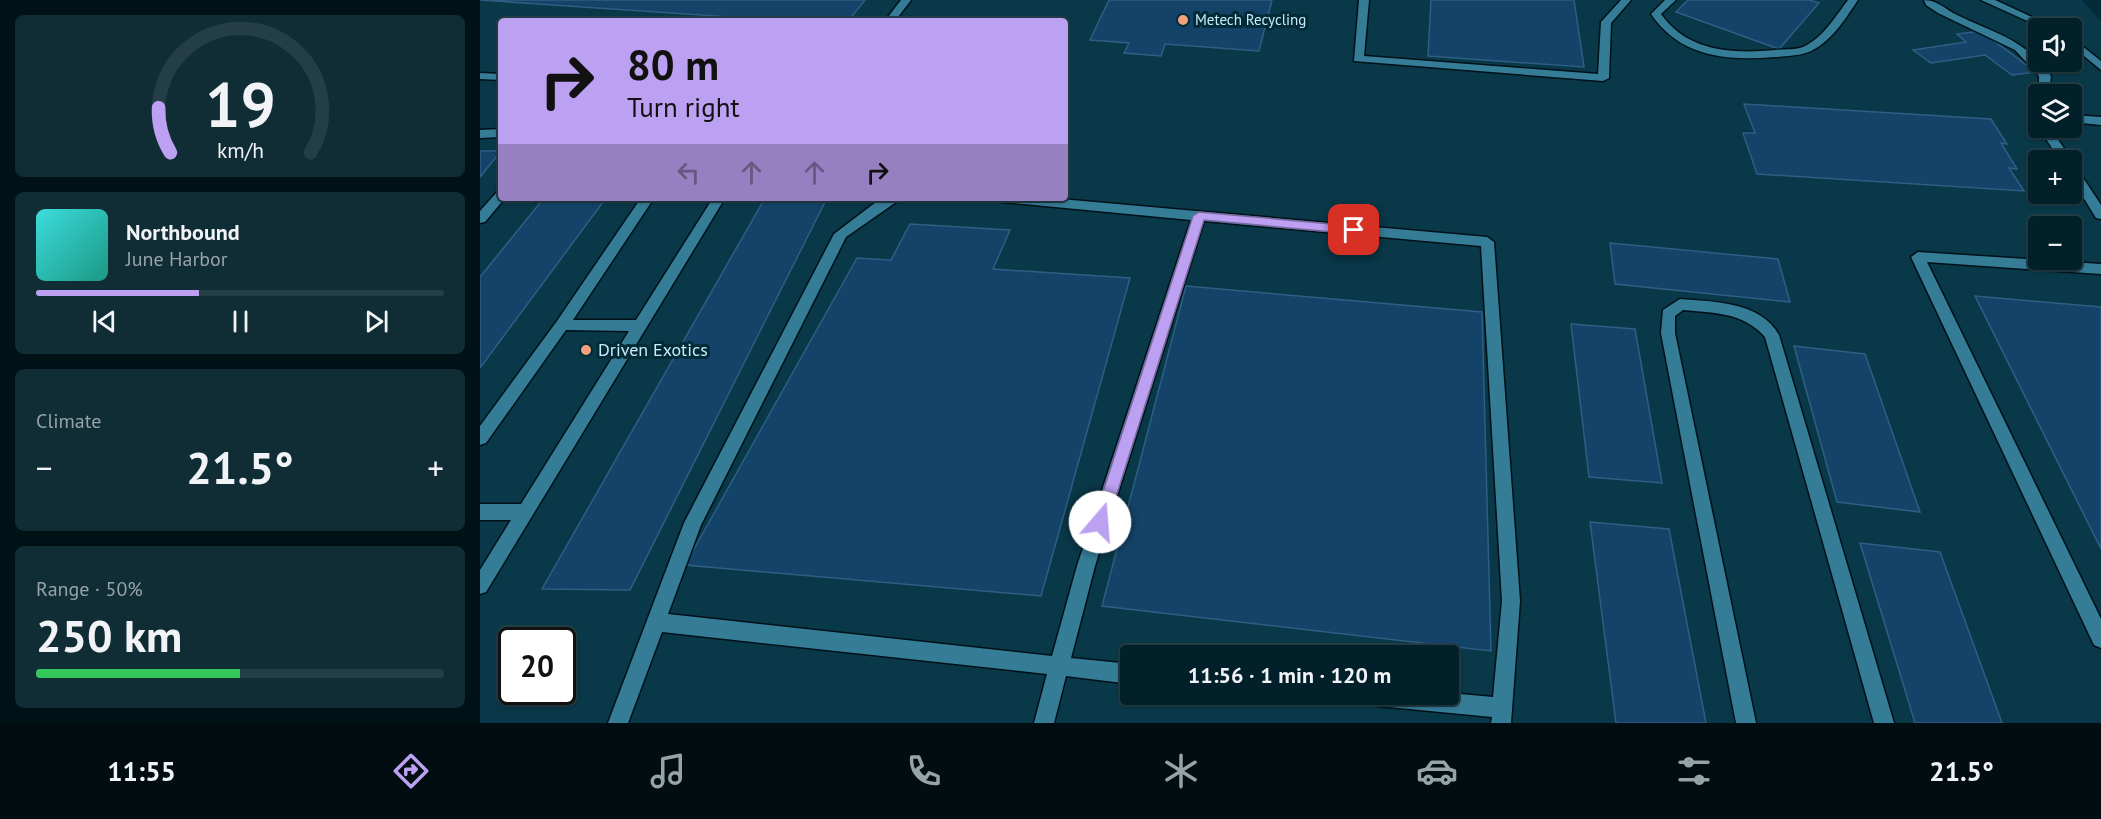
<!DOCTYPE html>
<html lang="en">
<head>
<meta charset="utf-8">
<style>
	:root { --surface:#022029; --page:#102d35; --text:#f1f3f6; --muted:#96a3a8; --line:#233e46; --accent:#bca0f2 }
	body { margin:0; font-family:"PT Sans",sans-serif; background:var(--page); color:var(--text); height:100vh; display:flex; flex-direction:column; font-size:22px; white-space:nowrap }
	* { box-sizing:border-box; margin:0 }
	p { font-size:20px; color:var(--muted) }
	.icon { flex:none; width:33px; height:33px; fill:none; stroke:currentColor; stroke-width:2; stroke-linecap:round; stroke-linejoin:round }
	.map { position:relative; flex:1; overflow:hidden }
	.details { display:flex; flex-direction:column; gap:15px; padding:15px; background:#011217; width:480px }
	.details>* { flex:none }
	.banner { position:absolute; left:18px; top:18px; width:570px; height:183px; border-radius:6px; box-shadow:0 2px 4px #0004,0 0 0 2px var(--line); background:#bca0f2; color:#111; overflow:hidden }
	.buttons { position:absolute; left:1548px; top:18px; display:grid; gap:12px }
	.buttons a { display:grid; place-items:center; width:54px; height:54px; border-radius:6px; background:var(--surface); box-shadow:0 2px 4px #0004,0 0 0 2px var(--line); font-size:30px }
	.speed { position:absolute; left:18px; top:627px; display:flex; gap:12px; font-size:30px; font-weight:700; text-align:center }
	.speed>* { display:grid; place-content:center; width:78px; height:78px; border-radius:50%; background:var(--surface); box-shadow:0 2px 4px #0004,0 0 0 2px var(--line); line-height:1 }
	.speed .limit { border:3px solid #111; border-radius:9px; background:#fff; color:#111 }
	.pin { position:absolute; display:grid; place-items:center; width:51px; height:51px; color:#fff; margin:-26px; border-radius:12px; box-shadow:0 3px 9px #0006 }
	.me { position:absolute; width:66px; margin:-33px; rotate:18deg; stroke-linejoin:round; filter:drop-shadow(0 0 4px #0008) }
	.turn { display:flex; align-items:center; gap:21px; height:126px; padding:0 30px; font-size:27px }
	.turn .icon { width:78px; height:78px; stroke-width:2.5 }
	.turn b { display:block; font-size:42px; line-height:51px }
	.lanes { display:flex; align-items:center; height:57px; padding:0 30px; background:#0003; justify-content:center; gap:30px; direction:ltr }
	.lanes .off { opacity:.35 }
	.big { font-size:45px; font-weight:700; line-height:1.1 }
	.details .card { flex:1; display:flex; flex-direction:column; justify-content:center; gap:9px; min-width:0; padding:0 21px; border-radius:9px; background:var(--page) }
	.details .dial { align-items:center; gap:0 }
	.dial svg { height:156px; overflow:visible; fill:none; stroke:var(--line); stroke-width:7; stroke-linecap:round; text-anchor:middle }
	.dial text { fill:var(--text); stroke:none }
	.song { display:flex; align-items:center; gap:18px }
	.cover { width:72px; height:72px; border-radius:9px; background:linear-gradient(135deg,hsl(180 70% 55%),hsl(170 70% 35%)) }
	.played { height:6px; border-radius:3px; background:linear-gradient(90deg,var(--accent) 40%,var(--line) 40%) }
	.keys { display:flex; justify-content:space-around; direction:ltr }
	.heat { display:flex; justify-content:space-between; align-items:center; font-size:33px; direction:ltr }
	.charge { height:9px; border-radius:4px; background:linear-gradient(90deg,#34c759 50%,var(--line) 0) }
	.trip { position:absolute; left:640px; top:645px; width:339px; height:60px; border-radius:6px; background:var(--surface); box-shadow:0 2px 4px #0004,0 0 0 2px var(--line); font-weight:700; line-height:60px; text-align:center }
	.tabs { display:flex; height:96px; justify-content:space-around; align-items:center; background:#010d10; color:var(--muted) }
	.tabs .icon { width:42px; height:42px }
	.tabs .selected { color:var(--accent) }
	.tabs b { font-size:27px; color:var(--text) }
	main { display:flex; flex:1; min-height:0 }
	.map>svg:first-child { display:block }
</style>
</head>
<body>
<main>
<section class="details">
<div class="card dial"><svg viewBox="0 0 100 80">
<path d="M14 69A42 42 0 1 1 86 69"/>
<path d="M14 69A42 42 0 0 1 8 46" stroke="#bca0f2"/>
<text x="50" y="56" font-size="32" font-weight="700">19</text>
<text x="50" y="72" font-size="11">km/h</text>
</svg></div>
<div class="card">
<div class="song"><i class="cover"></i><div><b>Northbound</b><p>June Harbor</p></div></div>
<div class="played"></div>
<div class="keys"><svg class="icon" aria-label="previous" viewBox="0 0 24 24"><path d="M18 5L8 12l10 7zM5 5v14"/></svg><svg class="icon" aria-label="pause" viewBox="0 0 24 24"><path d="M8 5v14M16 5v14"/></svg><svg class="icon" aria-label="next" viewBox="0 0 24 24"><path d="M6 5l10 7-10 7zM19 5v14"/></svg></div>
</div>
<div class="card"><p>Climate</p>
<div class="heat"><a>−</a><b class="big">21.5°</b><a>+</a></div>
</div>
<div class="card"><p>Range · 50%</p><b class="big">250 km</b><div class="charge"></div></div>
</section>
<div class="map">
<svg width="1621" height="723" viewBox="0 0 1621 723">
	<rect width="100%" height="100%" fill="#022a37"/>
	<path fill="#093848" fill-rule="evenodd" d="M0 0H1602L1621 21V723H0ZM21 21H585V198H21ZM1558 28H1592V62H1558ZM1558 94H1592V128H1558ZM1558 160H1592V194H1558ZM1558 226H1592V260H1558ZM32 640H82V692H32ZM651 656H969V694H651Z"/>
	<path fill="#134368" stroke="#2f5e84" stroke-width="1.5" d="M0 0H385L368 21H308Z
		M629 0H792L779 51 685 44 681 56 644 53 649 43 610 40Z
		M951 0H1094L1104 67 948 56Z
		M1208 0H1329L1339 3 1299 49 1196 12Z
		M1501 31 1556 72 1532 75 1505 55 1451 63 1433 50 1486 42 1477 34Z
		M1264 104 1511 119 1527 144 1521 143 1537 169 1529 168 1544 191 1277 174 1263 133H1275Z
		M0 151H21L0 177Z
		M64 198H126L0 368V277Z
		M285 198H347L150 590 62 589Z
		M430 224 530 230 513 269 650 278 561 596 205 565 377 258 411 260Z
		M1130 243 1298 259 1310 302 1135 284Z
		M706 286 1002 312 1011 651 622 606Z
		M1495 296 1621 307V549Z
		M1091 324 1155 329 1182 483 1109 477Z
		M1314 346 1385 354 1440 512 1357 502Z
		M1110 522 1189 529 1226 723H1136Z
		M1380 543 1460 552 1522 723H1435Z"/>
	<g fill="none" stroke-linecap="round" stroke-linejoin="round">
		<defs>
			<path id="service" d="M421 0H431L415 21H405Z
				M879 0H889L884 56 1118 74 1121 22 1141 0H1151L1131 23 1129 78 1123 81 874 61Z
				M1185 0H1196L1181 14C1208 52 1253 54 1295 50 1304 49 1315 50 1323 47 1343 38 1355 17 1368 0H1378C1365 19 1353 40 1331 51 1320 56 1307 56 1295 57 1246 61 1200 57 1171 14Z
				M1444 0C1457 0 1465 9 1477 15 1518 35 1543 38 1571 76L1569 94H1559V76L1535 50 1458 13 1446 5Z
				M0 73 21 74V80L0 79Z
				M1592 115 1621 117V125L1592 122Z
				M1558 127 1570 128 1590 157 1592 160V161L1580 160Z
				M21 129V137L0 138V130Z
				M1592 166 1596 167 1621 205V219L1616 218 1592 179Z
				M21 191V198H25L5 222 0 223V211L17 192Z
				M161 198H174L93 320H156L233 198H245L6 592 0 594V570L31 520H0V504H41L149 331 86 330 6 443 0 445V426L77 321Z
				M422 198 366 237 221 525 188 614 572 656 597 566 711 220 522 202 516 198H569L1007 237 1014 242 1040 601 1031 723H1011L1012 717 878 704 871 701 868 694 969 693 1013 697 1022 601 1001 246 724 221 615 566 591 658 651 664V684L586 676 574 723H554L567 674 182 632 148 723H128L204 523 354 234 400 199Z
				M1438 252 1621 264V274L1447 262 1621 619V648L1614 645 1431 257Z
				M1200 299C1234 302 1280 301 1299 335L1414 723H1394L1285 337C1263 312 1234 313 1203 310L1195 316V333L1276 723H1256L1181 333 1183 310Z"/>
			<path id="tertiary" d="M1501 0H1515L1576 28H1563Z
				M1592 38 1621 61V70L1592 46Z"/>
		</defs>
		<use href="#service" stroke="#001119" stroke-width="3"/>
		<use href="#tertiary" stroke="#001119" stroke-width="3"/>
		<use href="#service" fill="#357c96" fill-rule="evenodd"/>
		<use href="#tertiary" fill="#357c96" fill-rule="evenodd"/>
	</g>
	<path fill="#bca0f2" stroke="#7a689d" stroke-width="1.5" d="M719 212 874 226 880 230 874 234 724 220 628 522 626 527 620 529 615 527 613 522 713 216Z"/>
	<g fill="#f1a17c" stroke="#022a37" stroke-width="2">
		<circle cx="703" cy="20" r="6"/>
		<circle cx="106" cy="350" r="6"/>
	</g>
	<g text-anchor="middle" stroke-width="6" stroke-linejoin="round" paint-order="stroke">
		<g font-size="15" fill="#c9eaf9" stroke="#022a37" text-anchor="start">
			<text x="715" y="25">Metech Recycling</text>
		</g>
		<g font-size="18" fill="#c9eaf9" stroke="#022a37" text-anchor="start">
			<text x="118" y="356">Driven Exotics</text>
		</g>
	</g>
</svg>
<div class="buttons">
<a><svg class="icon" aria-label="sound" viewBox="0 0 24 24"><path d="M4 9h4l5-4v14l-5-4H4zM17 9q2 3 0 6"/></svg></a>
<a><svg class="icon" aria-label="layers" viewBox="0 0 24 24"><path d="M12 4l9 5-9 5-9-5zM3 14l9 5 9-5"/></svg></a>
<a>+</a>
<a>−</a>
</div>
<div class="speed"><div class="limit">20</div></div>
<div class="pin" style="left:874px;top:230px;background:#d93025"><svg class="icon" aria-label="arrive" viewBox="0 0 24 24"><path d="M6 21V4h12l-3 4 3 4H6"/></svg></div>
<svg class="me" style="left:620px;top:522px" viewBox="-20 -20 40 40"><circle r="19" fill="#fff"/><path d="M0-13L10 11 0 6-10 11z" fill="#bca0f2"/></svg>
<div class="trip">11:56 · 1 min · 120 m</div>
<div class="banner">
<div class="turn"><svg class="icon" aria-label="right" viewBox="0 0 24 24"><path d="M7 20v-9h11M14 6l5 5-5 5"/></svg><div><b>80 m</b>Turn right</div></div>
<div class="lanes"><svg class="icon off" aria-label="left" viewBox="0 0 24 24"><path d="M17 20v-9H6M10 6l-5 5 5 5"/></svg><svg class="icon off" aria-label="ahead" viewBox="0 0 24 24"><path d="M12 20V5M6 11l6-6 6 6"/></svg><svg class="icon off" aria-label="ahead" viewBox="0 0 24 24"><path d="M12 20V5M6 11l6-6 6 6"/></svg><svg class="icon" aria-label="right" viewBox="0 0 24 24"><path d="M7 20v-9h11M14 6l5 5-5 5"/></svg></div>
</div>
</div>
</main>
<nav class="tabs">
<b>11:55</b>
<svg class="icon selected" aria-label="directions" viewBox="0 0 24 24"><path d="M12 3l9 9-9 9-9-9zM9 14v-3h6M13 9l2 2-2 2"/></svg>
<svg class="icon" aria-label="music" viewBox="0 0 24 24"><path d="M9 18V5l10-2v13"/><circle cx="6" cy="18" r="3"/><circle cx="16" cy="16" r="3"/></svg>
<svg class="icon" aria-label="phone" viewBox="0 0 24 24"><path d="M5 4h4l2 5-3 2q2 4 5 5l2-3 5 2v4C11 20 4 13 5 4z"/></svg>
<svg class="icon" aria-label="climate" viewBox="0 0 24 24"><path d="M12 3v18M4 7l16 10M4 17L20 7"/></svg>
<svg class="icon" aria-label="car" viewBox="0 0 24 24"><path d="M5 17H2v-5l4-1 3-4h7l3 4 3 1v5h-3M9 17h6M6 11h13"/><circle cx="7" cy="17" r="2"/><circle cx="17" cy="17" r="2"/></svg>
<svg class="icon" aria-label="filters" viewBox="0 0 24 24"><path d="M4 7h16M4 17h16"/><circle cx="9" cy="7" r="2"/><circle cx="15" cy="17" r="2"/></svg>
<b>21.5°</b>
</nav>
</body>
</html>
